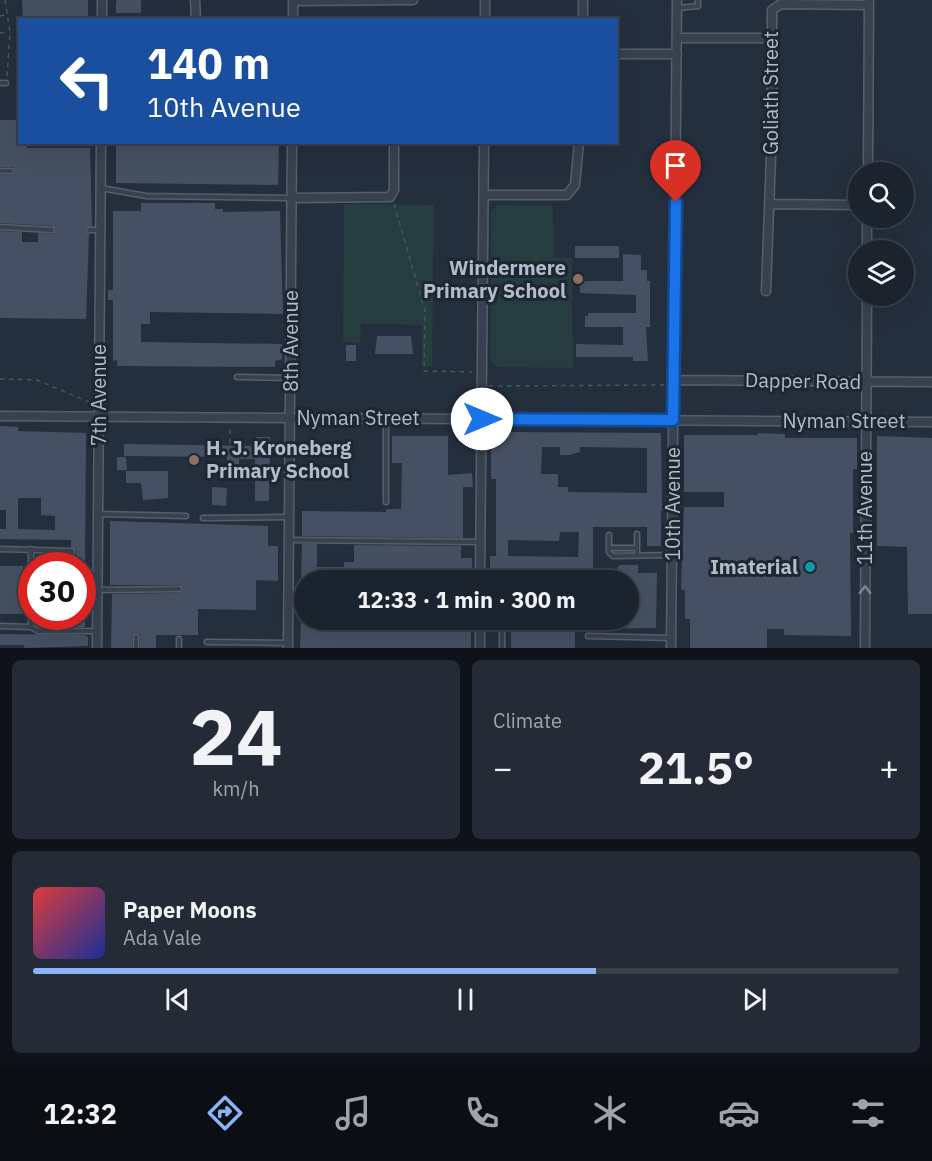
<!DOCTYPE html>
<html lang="en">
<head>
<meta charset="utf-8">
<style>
	:root { --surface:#1b232e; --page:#242b36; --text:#f1f3f6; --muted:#a0a4aa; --line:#39404a; --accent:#8ab4f8 }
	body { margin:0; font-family:"IBM Plex Sans",sans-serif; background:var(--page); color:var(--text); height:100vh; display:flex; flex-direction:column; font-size:22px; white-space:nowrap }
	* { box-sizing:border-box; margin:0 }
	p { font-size:20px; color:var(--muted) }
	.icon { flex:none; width:33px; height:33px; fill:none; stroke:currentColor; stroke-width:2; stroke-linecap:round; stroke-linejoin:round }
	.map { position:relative; height:648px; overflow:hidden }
	.panel { display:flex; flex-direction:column; gap:12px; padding:12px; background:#0f1319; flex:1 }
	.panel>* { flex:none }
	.guide { position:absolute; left:18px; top:18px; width:600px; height:126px; border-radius:0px; box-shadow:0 6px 24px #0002,0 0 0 2px var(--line); background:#1a4fa0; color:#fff; overflow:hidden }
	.fabs { position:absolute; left:848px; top:162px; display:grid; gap:12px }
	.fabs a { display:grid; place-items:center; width:66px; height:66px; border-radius:50%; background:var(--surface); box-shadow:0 6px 24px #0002,0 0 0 2px var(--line); font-size:30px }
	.speed { position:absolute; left:18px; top:552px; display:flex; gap:12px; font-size:30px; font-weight:700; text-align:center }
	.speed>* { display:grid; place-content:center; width:78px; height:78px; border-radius:50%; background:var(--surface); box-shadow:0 6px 24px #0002,0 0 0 2px var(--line); line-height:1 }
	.speed .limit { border:9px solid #d22; background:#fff; color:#111 }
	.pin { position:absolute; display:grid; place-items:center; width:51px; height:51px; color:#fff; margin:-62px -26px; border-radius:50% 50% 50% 0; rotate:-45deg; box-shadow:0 0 6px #0007 }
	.pin .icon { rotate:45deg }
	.me { position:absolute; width:66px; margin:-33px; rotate:90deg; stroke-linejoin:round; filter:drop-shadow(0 0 4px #0008) }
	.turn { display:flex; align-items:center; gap:21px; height:126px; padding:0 30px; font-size:27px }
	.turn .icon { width:78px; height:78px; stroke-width:2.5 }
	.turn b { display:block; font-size:42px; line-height:51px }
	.big { font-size:45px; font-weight:700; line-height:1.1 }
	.panel .widget { flex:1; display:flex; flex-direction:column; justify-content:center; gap:9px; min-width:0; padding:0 21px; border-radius:9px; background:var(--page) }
	.panel .dial { align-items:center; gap:0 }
	.dial b { font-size:78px; line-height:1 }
	.song { display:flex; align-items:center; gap:18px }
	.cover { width:72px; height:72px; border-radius:9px; background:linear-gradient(135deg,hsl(0 70% 55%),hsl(230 70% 35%)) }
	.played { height:6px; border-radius:3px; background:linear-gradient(90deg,var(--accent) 65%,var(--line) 65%) }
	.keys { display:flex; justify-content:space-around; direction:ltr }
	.heat { display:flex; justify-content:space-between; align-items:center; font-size:33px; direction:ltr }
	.panel .tiles { flex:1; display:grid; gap:12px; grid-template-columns:1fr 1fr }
	.widget:last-child { grid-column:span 2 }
	.trip { position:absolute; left:294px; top:570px; width:345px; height:60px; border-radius:30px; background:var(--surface); box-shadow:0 6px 24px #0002,0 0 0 2px var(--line); font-weight:700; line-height:60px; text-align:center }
	.menu { display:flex; height:96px; justify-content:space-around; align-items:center; background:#0b0e12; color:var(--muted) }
	.menu .icon { width:42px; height:42px }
	.menu .selected { color:var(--accent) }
	.menu b { font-size:27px; color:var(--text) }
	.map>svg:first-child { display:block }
</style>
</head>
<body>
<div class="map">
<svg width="932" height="648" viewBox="0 0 932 648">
	<rect width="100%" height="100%" fill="#242f3e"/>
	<path fill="#263c3f" d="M344 204 434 205 432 367 422 366V325L361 324 360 343 343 342Z
		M497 205 553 206 554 257 572 258 573 368 497 367 490 361 491 211Z"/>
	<path fill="#455162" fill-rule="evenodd" d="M22 0H88V20H23Z
		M118 0H141V13H116V1Z
		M0 120H20V142H27V148H90L92 226 85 229 89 234 86 319 0 318V231L22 232V242H38V233L53 234 56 230 52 226 0 223V175H12L15 172 13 167H0Z
		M240 142H279L278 185 116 183V144L240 145Z
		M141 203H215V209H223V212L280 211 283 314 150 312V324H141V342L282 344V359L275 361V367L117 366V360L113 361V300H108V290H113V211H141Z
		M575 246H619V258H575Z
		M623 254 641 255V270H647V281H650V327H646L648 361H633V357H576V344L623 345V327H585V316H588V313H636V295L580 293V281H623Z
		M377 336H411L413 354H375Z
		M346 345H356V361H346Z
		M0 426 18 427V431L86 433 85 566H76V550L71 547V540L0 539V529H6V510H0ZM18 498H41V515L55 516V530L18 529Z
		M494 432 661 433 662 504H664V511H661V546H647V527H593V573H615L619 565H638V573H657L656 628 575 629V648H511V620H628V580H512V568H490V556H496V479H491V445H494ZM542 447H560V455H570L580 452V447L647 448V493L568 492V487H558V474H541ZM560 532H579L578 557 508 556V540L559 541Z
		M758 433 785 434V438H857V469H853V533H850L851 636 784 635V629H767V648H690V619H685V590H681L684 507H724V492H684V435H758Z
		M392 436H448V475L472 473 473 487H463V538L302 536V511L386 512V509H401L402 463H392Z
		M877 436 932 438V614H908L907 547 877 546Z
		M256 437H270L269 501H255V459H239V471L227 470V457L124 456V444L255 446Z
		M117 457H126L127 470H117Z
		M126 471H168V498L143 500 141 483H126Z
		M212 487 227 488 226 506 212 505Z
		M110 521 268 526V546H278V581L256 580V610L198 609V635H156V648H140V635L135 633 132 636V648H111L112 594 179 593 183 590 179 585H110Z
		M302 544H317V567H344V562H354V545L461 546V558H472V580H301Z
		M0 566H23V614H0Z
		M72 616H85V627H71Z
		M301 620H471V648H300Z
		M0 634 85 635 88 637V646L24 648V645H0Z"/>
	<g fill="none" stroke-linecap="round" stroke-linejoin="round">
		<defs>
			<path id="lane" d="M678 8 698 6V0
				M0 83H6
				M0 171H11
				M101 188 146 196 291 198
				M0 227 52 230
				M89 230H100
				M237 377 290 378
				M386 502V419
				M98 514 186 516
				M203 518 289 517
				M637 534V555
				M609 535V552L613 556 671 555
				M290 540 481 542
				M609 548H637
				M0 549 72 551 70 561H31
				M481 576H497L502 580
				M98 590 179 589
				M0 626 31 627 38 631H96
				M31 627V549
				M588 636 671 638
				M207 642 287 643
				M136 648V637
				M179 648V639
				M502 648V620"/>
			<path id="street" d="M195 0 196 20
				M293 1 413 0
				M102 20V0
				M293 20V0
				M485 20V0
				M583 20V0
				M677 38H772
				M616 54H677
				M868 172 869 0
				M484 195H567L575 185 579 142
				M292 198 390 197 394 190V142
				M769 204 858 205
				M867 250V218
				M766 291 772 130V10L781 4 869 5
				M675 380 932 382
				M0 416 932 422
				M480 580 484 142
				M97 648 101 142
				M288 648 292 142
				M480 648V620
				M671 648 677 0
				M865 648 867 296"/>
		</defs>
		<use href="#lane" stroke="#565f6c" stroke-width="7"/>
		<use href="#street" stroke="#565f6c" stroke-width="11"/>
		<path stroke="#44595c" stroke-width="1.5" stroke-dasharray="4.5 4.5" stroke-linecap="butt" d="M5 0 10 32 7 76
			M0 16 7 15
			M0 33 9 32
			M394 204 425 311 424 371 472 372
			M0 379 37 380 89 402
			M489 386 664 385
			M230 443V426"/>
		<use href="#lane" stroke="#38414e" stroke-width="4"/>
		<use href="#street" stroke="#38414e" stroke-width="8"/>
	</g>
	<defs><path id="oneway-chevron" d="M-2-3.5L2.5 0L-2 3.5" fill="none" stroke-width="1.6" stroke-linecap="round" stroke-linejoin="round" transform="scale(1.5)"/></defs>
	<use stroke="#7c8592" href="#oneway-chevron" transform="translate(865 590) rotate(-90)"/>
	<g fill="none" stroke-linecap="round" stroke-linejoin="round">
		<defs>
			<path id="route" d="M482 419 673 420 676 202"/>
		</defs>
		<use href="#route" stroke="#114b97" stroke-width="15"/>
		<use href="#route" stroke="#1a73e8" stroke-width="10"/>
	</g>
	<g fill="#8d6e63" stroke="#1d2633" stroke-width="2">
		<circle cx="578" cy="279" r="6"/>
		<circle cx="194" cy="460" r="6"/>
	</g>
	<circle fill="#0f9aa8" stroke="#1d2633" stroke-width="2" cx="810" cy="567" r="6"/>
	<g text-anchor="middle" stroke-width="6" stroke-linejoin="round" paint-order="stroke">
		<g font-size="20" fill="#b4bcc9" stroke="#1d2633">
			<text transform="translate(771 93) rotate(-90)" y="7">Goliath Street</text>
			<text transform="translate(291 341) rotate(-90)" y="7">8th Avenue</text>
			<text transform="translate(803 381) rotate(1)" y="7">Dapper Road</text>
			<text transform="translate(99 395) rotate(-90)" y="7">7th Avenue</text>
			<text x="358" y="425">Nyman Street</text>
			<text x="844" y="428">Nyman Street</text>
			<text transform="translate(673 504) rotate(-90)" y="7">10th Avenue</text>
			<text transform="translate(865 508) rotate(-90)" y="7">11th Avenue</text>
		</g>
		<g font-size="20" font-weight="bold" fill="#b4bcc9" stroke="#1d2633" text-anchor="end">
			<text x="566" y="275">Windermere<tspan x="566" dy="23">Primary School</tspan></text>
			<text x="206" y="455" text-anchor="start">H. J. Kroneberg<tspan x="206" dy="23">Primary School</tspan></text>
			<text x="798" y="574">Imaterial</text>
		</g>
	</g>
</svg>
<div class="fabs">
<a><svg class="icon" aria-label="search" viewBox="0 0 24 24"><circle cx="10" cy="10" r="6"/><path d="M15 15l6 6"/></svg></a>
<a><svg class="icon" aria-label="layers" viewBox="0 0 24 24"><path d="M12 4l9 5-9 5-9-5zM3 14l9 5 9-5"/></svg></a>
</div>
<div class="speed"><div class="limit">30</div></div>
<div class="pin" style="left:676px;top:202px;background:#d93025"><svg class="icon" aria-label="arrive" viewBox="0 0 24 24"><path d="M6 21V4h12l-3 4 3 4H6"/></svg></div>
<svg class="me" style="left:482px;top:419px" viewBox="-20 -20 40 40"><circle r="19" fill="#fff"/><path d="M0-13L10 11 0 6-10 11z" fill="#1a73e8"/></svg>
<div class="trip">12:33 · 1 min · 300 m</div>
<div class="guide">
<div class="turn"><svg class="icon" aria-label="left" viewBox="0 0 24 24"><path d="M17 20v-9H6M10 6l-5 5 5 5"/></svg><div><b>140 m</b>10th Avenue</div></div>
</div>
</div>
<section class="panel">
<div class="tiles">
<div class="widget dial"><b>24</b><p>km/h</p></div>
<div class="widget"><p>Climate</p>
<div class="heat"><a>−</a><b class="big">21.5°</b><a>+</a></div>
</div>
<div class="widget">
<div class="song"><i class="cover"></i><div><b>Paper Moons</b><p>Ada Vale</p></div></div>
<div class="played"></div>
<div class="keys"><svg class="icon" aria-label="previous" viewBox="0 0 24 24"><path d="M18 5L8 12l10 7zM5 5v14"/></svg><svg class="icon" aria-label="pause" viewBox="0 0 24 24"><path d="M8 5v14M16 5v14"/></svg><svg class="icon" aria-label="next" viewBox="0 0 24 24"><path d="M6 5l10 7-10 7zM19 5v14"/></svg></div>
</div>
</div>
</section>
<nav class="menu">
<b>12:32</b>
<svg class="icon selected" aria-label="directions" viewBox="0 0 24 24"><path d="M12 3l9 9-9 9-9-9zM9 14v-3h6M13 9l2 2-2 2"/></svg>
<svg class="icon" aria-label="music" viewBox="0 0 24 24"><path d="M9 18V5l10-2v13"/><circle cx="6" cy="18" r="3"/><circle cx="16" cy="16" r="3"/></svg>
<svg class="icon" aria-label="phone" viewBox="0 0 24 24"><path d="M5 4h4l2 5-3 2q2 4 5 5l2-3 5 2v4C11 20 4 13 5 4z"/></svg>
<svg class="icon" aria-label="climate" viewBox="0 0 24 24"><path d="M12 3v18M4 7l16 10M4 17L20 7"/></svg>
<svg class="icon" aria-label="car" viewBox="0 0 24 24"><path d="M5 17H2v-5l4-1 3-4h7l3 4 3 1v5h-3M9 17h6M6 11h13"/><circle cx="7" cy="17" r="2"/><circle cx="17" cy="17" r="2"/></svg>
<svg class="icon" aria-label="filters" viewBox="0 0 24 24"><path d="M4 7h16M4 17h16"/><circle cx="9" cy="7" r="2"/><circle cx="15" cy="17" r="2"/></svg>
</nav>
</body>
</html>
